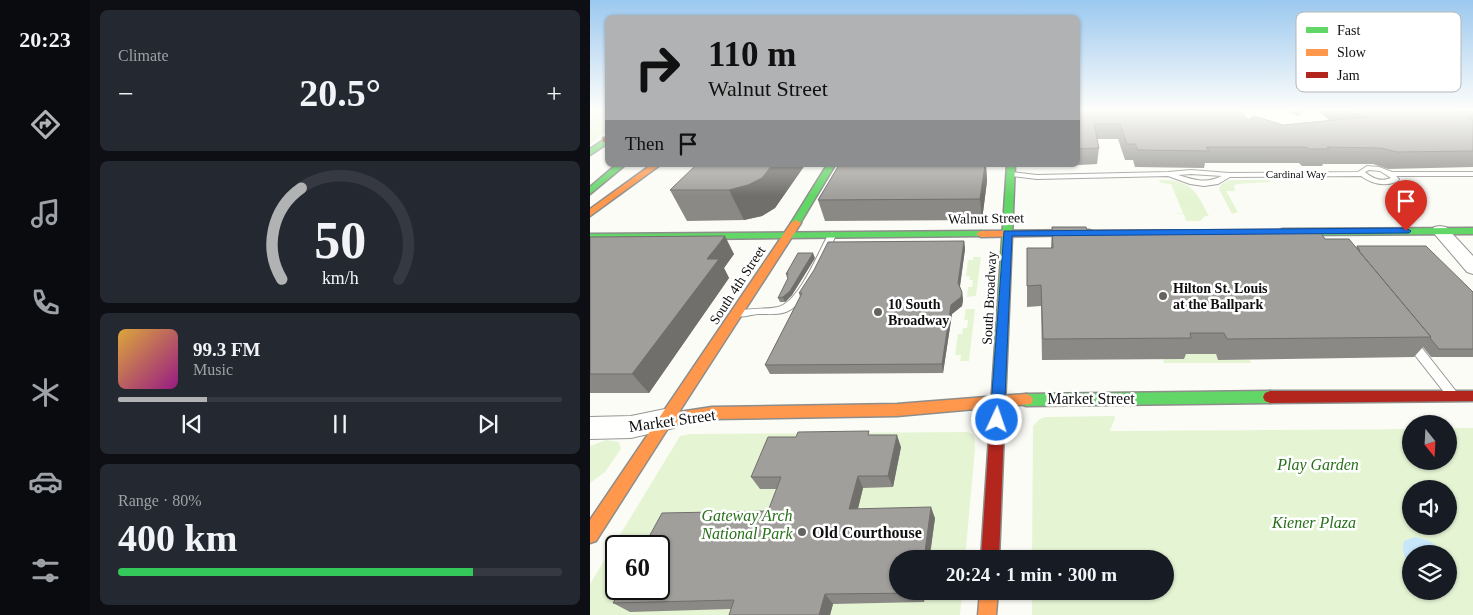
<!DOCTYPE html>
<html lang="en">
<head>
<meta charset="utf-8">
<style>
	:root { --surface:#171b24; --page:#242831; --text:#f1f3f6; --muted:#9ea1a6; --line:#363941; --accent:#b1b2b3 }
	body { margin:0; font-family:"Times New Roman",serif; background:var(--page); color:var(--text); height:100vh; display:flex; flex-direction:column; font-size:19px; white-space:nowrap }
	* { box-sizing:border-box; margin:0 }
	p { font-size:16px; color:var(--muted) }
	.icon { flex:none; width:28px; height:28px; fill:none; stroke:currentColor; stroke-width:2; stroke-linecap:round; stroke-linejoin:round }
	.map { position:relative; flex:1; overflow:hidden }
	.drawer { display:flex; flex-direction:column; gap:10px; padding:10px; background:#0d0f14; width:500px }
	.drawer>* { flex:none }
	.hud { position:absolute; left:15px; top:15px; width:475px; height:152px; border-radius:8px; box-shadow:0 1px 4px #0004; background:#b1b2b3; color:#111; overflow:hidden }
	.needle { width:32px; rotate:162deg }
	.buttons { position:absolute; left:812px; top:415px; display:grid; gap:10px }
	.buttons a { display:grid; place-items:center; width:55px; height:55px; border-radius:50%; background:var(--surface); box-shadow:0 1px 4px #0004; font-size:25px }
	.speed { position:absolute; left:15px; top:535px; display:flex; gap:10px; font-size:25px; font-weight:700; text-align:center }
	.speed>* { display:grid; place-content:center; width:65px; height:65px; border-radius:50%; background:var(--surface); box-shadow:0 1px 4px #0004; line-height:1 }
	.speed .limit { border:2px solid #111; border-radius:8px; background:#fff; color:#111 }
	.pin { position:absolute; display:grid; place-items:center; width:42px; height:42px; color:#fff; margin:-51px -21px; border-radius:50% 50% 50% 0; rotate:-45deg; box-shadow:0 0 5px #0007 }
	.pin .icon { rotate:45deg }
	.me { position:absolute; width:55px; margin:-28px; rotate:3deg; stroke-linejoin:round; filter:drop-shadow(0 0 4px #0008) }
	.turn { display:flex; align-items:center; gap:18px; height:105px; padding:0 20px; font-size:22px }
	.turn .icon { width:65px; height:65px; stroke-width:2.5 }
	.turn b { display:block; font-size:35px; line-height:42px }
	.then { display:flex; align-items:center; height:48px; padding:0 20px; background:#0003; gap:10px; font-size:19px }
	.big { font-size:38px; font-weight:700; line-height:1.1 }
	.drawer .widget { flex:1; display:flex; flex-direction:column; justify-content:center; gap:8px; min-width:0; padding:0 18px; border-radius:8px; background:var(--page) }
	.drawer .dial { align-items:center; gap:0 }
	.dial svg { height:130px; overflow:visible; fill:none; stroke:var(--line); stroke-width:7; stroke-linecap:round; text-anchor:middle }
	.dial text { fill:var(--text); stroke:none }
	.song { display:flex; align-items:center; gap:15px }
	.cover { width:60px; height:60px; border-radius:8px; background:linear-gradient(135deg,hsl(40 70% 55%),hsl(310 70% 35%)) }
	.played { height:5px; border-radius:2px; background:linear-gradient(90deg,var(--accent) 20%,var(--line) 20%) }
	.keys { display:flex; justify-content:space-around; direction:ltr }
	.heat { display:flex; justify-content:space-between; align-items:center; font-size:28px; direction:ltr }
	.charge { height:8px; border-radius:4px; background:linear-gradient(90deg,#34c759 80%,var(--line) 0) }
	.trip { position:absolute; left:299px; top:550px; width:285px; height:50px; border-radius:25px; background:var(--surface); box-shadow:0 1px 4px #0004; font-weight:700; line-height:50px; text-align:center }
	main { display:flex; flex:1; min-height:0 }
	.menu { display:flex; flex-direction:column; width:90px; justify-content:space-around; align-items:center; background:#090b0e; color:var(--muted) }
	.menu .icon { width:35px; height:35px }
	.menu .selected { color:var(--accent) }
	.menu b { font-size:22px; color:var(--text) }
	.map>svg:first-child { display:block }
</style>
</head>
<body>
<main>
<nav class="menu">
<b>20:23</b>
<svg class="icon selected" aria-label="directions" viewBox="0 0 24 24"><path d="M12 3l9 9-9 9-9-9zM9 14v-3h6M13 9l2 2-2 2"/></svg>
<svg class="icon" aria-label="music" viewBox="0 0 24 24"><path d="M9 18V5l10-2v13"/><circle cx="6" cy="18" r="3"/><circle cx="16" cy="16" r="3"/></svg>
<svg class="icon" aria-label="phone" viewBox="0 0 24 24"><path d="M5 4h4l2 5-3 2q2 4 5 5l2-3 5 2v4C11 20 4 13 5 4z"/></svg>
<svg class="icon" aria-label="climate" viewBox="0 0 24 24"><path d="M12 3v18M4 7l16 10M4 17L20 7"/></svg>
<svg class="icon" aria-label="car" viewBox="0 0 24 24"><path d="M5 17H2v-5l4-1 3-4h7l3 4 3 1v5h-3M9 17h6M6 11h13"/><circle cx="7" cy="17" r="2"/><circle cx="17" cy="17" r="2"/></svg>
<svg class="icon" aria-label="filters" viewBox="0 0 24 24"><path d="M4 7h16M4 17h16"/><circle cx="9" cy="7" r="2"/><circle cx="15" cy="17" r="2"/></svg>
</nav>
<section class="drawer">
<div class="widget"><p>Climate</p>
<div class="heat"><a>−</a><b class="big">20.5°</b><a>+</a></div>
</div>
<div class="widget dial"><svg viewBox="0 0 100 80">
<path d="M14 69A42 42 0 1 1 86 69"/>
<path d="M14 69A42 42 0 0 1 26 13" stroke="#b1b2b3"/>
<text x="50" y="56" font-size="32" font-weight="700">50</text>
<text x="50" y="72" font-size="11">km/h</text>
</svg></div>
<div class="widget">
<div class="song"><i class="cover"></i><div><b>99.3 FM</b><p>Music</p></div></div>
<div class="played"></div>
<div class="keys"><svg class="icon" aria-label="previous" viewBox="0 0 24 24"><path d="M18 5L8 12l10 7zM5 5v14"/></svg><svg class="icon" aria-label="pause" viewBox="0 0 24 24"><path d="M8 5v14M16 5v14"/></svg><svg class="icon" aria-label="next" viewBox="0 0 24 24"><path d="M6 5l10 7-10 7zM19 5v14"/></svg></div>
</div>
<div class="widget"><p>Range · 80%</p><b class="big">400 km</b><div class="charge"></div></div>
</section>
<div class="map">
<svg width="883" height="615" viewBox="0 0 883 615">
	<rect width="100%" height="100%" fill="#fcfcf7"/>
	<path fill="#e5f5d4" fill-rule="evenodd" d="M0 110H17V130L0 144Z
		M569 180C601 180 605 189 619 216H615L610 221H596L594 214 584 213H593L581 184 571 183Z
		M639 180H681V182L647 184 644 186 645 191H636L648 212 642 214 629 189 631 184Z
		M383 257H391L386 296 377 297 378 287H382L383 280H379L380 276H376L378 260H383Z
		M376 309H385L379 361H370L371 355H365L368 334H372L373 328H377L378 320H374Z
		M572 354H626L628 360H660L661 363H574Z
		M524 416 525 418 520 431 821 429V461H859V428H883V615H442V591H575V559H442L443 426 450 419 455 417ZM821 489H859V526H821ZM821 554H859V591H821Z
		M377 432C386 434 385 442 385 449L375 559H308V591H372L370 615H0V584L90 436 100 434ZM26 546H69V589H26Z
		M16 440 29 442 31 449 15 472 0 483V446Z"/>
	<path fill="#c9e7fa" d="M825 537 840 541 856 554H821V567C815 559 811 552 814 541Z"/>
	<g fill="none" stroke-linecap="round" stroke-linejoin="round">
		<defs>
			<path id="lane" d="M777 166 789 167 802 172H883V176H806L809 179 808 181C795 187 782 184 771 176L640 177 628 184 614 186 600 184 578 176 447 179 421 176 417 174 421 172 447 175 578 172 601 170 639 173 768 172ZM779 170 790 171 801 178C791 182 783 179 775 172ZM601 174 632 176C616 184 604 180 588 175Z
				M242 232 246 235C236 256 219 303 196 312 188 315 178 314 169 314 162 314 153 318 146 316L145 314 146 312C161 307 174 310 188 307 209 302 228 253 238 235Z
				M821 338 825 339 865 390 867 393 865 396 861 398 857 396 817 345 816 342 817 339Z"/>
			<path id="street" d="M850 226 856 227 883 256V274L877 272 842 231 844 227Z
				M75 409 84 412 87 420 84 428 41 438 0 439V417L41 416Z"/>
			<path id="fast" d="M18 137V143L0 155V149Z
				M26 165H35L0 194V187Z
				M237 165H245L209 225H203L201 223Z
				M417 165H425L415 406 413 410 408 412 403 410 401 406Z
				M883 228V234L692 235 687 232 692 229Z
				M391 231 396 234 394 236 0 240V234Z
				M680 391 685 393 687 397 685 401 680 403 436 406 431 404 429 400 431 396 436 394Z"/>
			<path id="slow" d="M61 165H70L0 216V209Z
				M206 220 211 223 89 412 122 407 307 404 436 394 441 396 443 400 441 404 307 416 122 419 80 425 6 541 0 543V520L201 223Z
				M499 230 502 231V235L391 237 386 234 391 231Z
				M390 591H408L406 615H388Z"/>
			<path id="jam" d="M18 137V142H13V138Z
				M680 391H883V401L680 403 675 401 673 397 675 393Z
				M408 400 413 402 415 406 409 559H391L401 406 403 402Z"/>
		</defs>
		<use href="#lane" stroke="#969694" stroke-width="2"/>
		<use href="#street" stroke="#969694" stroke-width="2"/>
		<use href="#fast" stroke="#8d8d8b" stroke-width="3"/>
		<use href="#slow" stroke="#8d8d8b" stroke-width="3"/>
		<use href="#jam" stroke="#8d8d8b" stroke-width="3"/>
		<use href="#lane" fill="#fffffe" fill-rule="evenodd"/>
		<use href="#street" fill="#fffffe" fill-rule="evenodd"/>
		<use href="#fast" fill="#63d668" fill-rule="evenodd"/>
		<use href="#slow" fill="#ff974d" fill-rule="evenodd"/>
		<use href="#jam" fill="#b3261e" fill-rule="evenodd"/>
	</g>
	<path fill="#8a8985" d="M488 110 658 120 693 125 739 120 727 110H883V167L798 169 783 164H733L732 166H712L709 163H615L614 168 545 167 543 160H535L528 139H507L509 148 507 164 473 166V165H488Z
		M700 110H714L709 116 701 114Z
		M106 165H215L185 208 172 216 154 220 97 221 80 190Z
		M249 165H396L397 181 392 220 235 221 228 200Z
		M462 227 497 230 735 239 766 248 767 246 883 292V357H841L833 347 824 357 628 360 626 354H596L594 359 452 360 451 306 437 307V248H461Z
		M0 237 144 254 134 268 139 278 59 393H0Z
		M374 241 375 249 370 287 372 292 373 300 372 306 362 314 353 373 180 374 175 365 210 297 209 293Z
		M225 258 202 295 195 302H190L188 298 198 279 196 274Z
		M281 435 311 447 303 487 273 488 268 509 345 518 334 602 243 604 240 615H139L141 609 40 612 23 603 178 511 187 489H170L161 477Z"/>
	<path fill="#716f6c" d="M182 165H215L185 208 172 216 154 220 139 190Z
		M395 165H396L397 181 392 220 390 199Z
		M135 236 144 254 134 268 139 278 59 393 42 374 117 259Z
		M374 241 375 249 369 292 368 283Z
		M223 253 225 258 202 295 195 302 193 297Z
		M372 292 373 300 372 306 362 314 353 373 352 364 361 305Z
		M307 435 311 447 303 487 298 476Z
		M268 476 273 488 265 520 259 509Z
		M341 507 345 518 339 559H334Z
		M330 591H335L334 602 330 593Z
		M235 594 243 604 240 615H229Z"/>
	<path fill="#a19f9b" stroke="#716f6c" d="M488 110H650L658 120 664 116 693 125 778 117 751 110H870L881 117H877L883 121V151L807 152 791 148 737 147 739 149H719L716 147H616L619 151 548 150 545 144H537L530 124H504L509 148 488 149Z
		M106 165H182L172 178 158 185 139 190H80Z
		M249 165H395L390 199 228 200Z
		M462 227H496L497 230 728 229 735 239H759L841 337 637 339 634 333H600L601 338 453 339 451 285 437 286V248H463Z
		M135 236 117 259H129L42 374H0V237Z
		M374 241 368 283 372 292 371 297 361 305 352 364 175 365 212 293H209L224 270 238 242Z
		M767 246H836L883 292V349H849L840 338 841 337 769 251H770Z
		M208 253H223L200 291 193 297 188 298 198 278 197 276 198 273 196 274Z
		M279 431 278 435H307L298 476H268L259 509 341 507 334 559H308V591H330V593L235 594 229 615H139L144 600 23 603 31 589H69V546H54L72 513 178 511 191 477H161L178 437H206L208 432Z"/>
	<linearGradient id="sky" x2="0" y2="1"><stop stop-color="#9bc8ef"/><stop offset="0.56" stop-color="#fefefb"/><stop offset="1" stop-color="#fefefb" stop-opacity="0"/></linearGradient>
	<rect width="883" height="196" fill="url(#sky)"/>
	<path fill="#1a73e8" stroke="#114b97" d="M816 228 821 231 819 233 422 236 414 420 412 424 407 426 402 424 400 420 414 231Z"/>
	<g fill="#636361" stroke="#fff" stroke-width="2">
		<circle cx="573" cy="296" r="5"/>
		<circle cx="288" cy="312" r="5"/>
		<circle cx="212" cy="532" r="5"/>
	</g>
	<g text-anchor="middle" stroke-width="5" stroke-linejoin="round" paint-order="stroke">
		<g font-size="11" fill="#101010" stroke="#fff">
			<text x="706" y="178">Cardinal Way</text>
		</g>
		<g font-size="14" fill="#101010" stroke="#fff">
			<text transform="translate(396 218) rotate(-1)" y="5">Walnut Street</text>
			<text transform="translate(147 285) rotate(-57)" y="5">South 4th Street</text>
			<text transform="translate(399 298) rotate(-87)" y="5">South Broadway</text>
		</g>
		<g font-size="14" font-weight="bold" fill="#101010" stroke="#fff" text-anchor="start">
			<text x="583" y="293">Hilton St. Louis<tspan x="583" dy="16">at the Ballpark</tspan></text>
			<text x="298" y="309">10 South<tspan x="298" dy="16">Broadway</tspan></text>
		</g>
		<g font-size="16" fill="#101010" stroke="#fff">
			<text x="501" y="404">Market Street</text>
			<text transform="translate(82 420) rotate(-8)" y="6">Market Street</text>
		</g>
		<g font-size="16" font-style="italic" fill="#287019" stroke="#fff">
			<text x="728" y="470">Play Garden</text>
			<text x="157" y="521">Gateway Arch<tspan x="157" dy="18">National Park</tspan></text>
			<text x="724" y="528">Kiener Plaza</text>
		</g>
		<g font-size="16" font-weight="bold" fill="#101010" stroke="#fff" text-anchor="start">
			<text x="222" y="538">Old Courthouse</text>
		</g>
	</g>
	<rect x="706" y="12" width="165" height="80" rx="8" fill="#fff" stroke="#b7b7b7" stroke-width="1"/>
	<rect x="716" y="27" width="22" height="6" fill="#63d668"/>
	<rect x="716" y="49" width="22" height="7" fill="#ff974d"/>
	<rect x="716" y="72" width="22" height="6" fill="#b3261e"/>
	<g font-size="14" fill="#101010">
		<text x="747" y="35">Fast</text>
		<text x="747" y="57">Slow</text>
		<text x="747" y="80">Jam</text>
	</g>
</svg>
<div class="buttons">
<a><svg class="needle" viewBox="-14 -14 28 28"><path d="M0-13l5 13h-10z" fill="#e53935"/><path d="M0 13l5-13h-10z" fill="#9ea1a6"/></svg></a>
<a><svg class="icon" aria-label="sound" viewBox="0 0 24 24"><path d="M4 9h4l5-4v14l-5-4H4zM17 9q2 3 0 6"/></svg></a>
<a><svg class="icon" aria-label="layers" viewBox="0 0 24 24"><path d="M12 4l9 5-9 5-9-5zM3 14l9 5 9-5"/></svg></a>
</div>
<div class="speed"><div class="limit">60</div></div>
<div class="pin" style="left:816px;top:231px;background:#d93025"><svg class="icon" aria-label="arrive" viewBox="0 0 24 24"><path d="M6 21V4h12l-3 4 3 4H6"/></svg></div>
<svg class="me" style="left:407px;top:420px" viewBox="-20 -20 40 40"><circle r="17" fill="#1a73e8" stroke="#fff" stroke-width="3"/><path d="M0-11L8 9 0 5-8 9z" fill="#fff"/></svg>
<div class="trip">20:24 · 1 min · 300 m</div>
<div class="hud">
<div class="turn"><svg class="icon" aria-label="right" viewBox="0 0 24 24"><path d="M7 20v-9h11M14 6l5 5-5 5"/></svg><div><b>110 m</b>Walnut Street</div></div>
<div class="then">Then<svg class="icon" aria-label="arrive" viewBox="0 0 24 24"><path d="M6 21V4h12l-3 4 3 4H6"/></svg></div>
</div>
</div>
</main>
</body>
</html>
